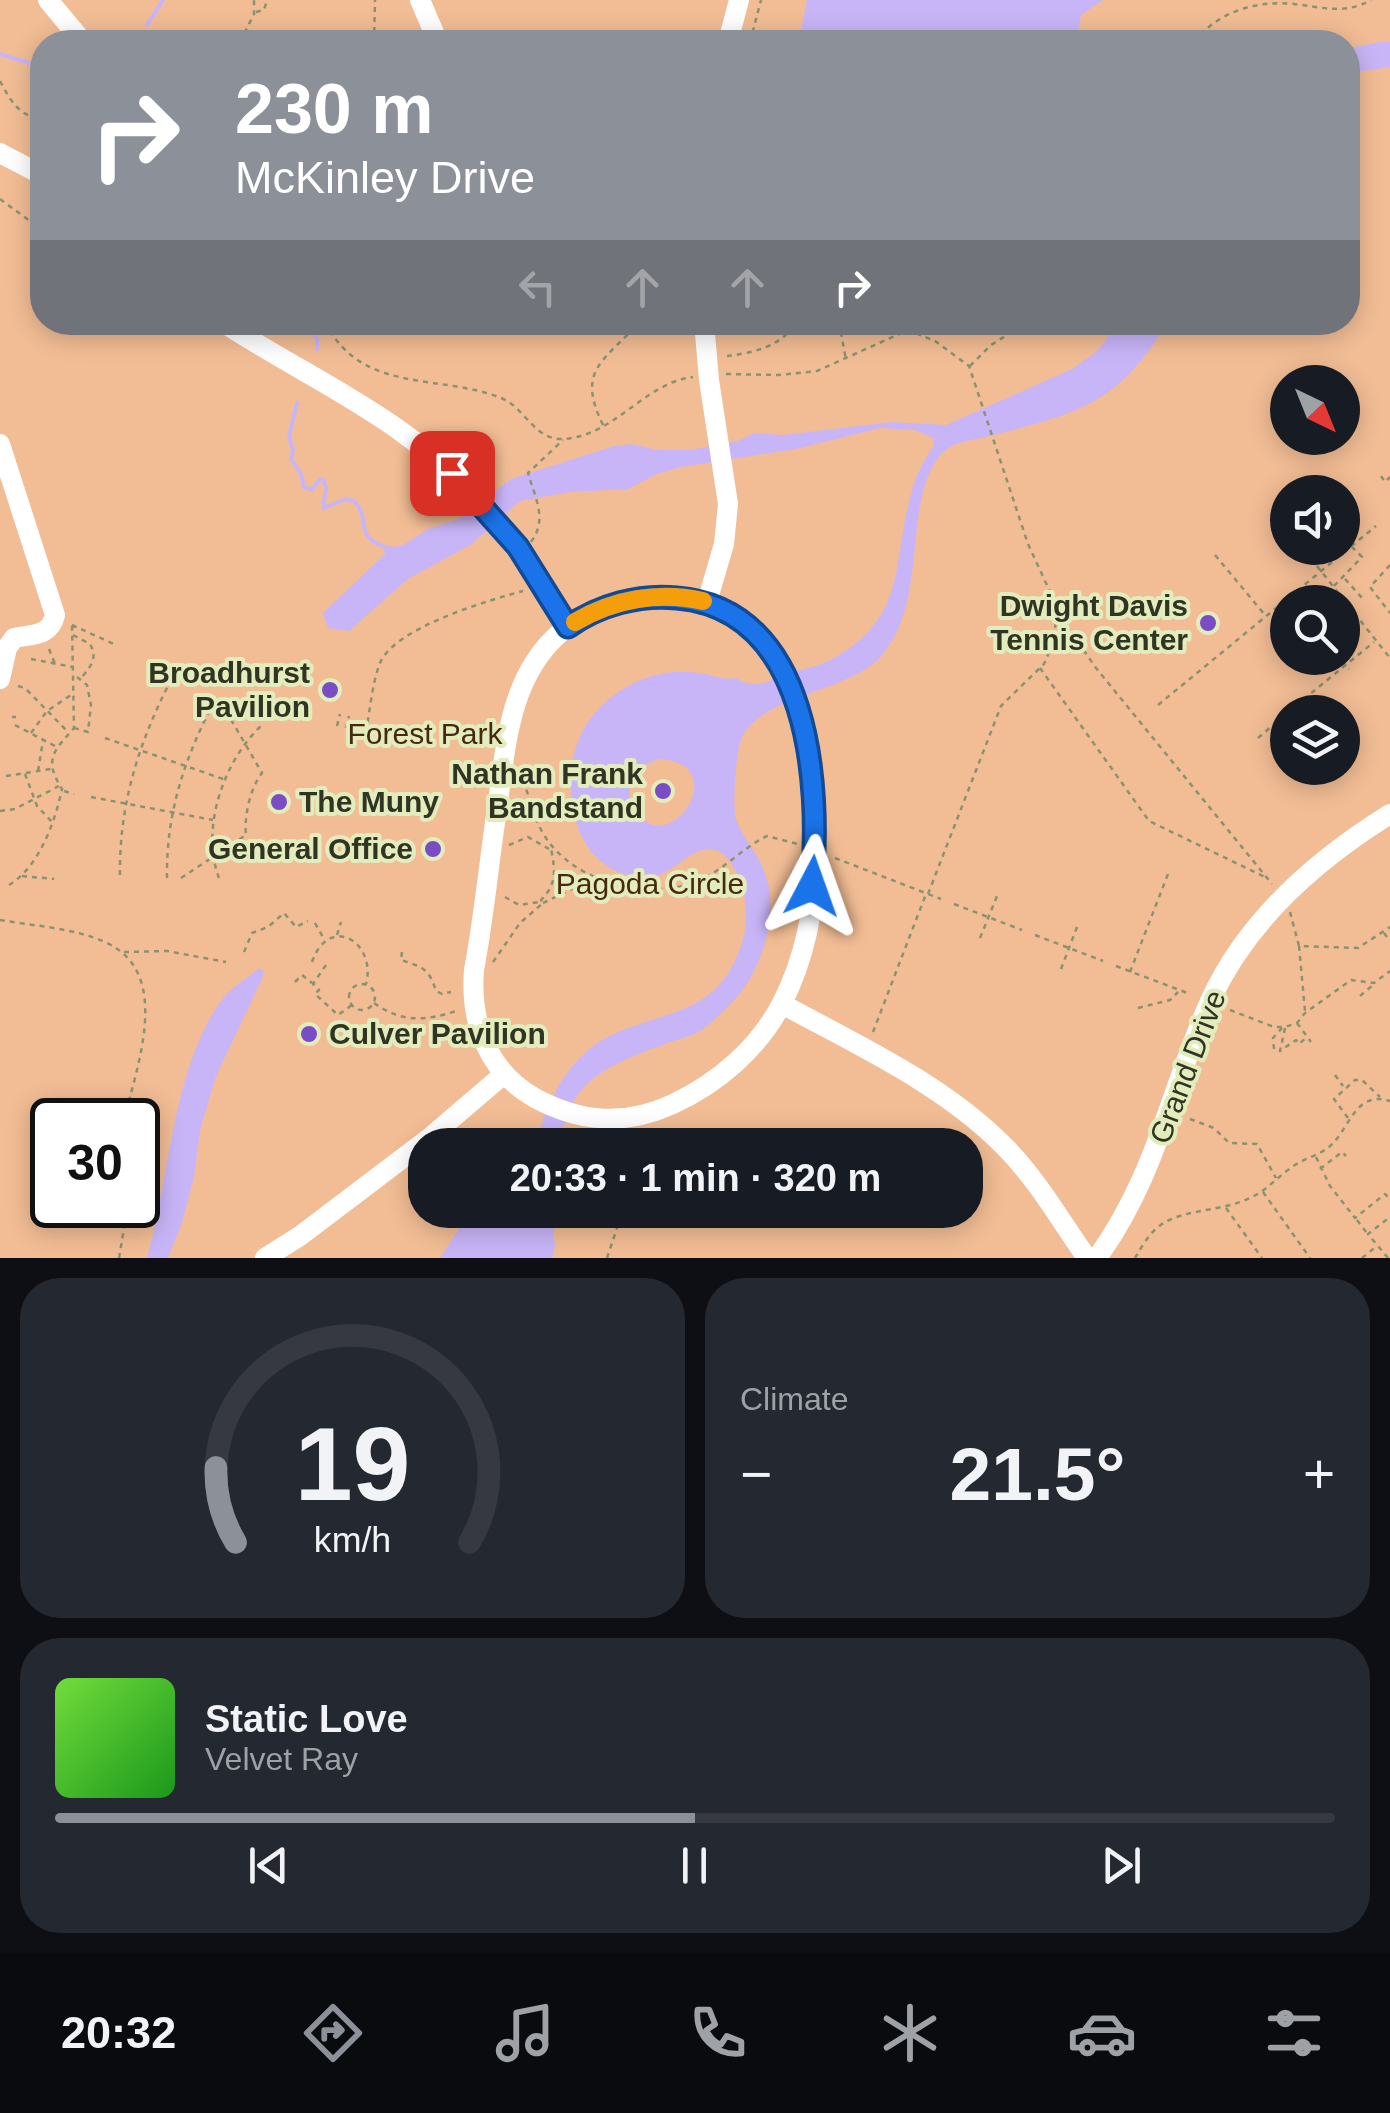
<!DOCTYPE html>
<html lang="en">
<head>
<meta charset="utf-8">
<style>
	:root { --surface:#171b24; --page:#242831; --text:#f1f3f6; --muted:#9ea1a6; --line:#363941; --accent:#8c9099 }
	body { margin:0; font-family:Helvetica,sans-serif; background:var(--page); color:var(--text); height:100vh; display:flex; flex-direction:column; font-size:38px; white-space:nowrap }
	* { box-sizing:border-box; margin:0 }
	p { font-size:32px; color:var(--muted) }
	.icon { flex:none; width:55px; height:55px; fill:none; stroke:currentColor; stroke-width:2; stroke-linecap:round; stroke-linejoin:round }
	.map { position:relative; height:1258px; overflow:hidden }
	.sheet { display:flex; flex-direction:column; gap:20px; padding:20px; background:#0d0f14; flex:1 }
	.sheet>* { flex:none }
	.hud { position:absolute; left:30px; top:30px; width:1330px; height:305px; border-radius:40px; box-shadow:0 5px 25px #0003; background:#8c9099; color:#fff; overflow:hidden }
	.needle { width:65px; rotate:137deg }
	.buttons { position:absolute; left:1270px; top:365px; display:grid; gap:20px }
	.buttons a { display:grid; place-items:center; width:90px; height:90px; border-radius:50%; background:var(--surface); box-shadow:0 5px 25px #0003; font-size:50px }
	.speed { position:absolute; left:30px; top:1098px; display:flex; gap:20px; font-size:50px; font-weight:700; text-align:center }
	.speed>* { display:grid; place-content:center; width:130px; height:130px; border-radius:50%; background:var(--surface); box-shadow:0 5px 25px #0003; line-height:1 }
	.speed .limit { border:5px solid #111; border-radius:15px; background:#fff; color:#111 }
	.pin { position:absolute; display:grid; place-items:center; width:85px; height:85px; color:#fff; margin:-42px; border-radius:20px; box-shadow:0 5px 15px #0006 }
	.me { position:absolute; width:110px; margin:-55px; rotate:4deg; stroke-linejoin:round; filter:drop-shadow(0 0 8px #0008) }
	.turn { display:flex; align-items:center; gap:35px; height:210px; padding:0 40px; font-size:45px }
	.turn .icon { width:130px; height:130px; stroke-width:2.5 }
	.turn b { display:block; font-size:70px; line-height:85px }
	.lanes { display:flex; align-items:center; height:95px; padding:0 40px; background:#0003; justify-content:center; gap:50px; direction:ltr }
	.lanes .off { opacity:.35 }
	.big { font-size:75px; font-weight:700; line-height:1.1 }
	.sheet .tile { flex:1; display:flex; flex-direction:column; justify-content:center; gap:15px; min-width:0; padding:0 35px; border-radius:40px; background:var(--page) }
	.sheet .dial { align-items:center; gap:0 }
	.dial svg { height:260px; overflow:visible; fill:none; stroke:var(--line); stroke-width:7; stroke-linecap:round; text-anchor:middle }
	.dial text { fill:var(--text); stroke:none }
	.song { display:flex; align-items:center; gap:30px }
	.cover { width:120px; height:120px; border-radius:15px; background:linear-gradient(135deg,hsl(100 70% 55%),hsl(120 70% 35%)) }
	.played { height:10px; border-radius:5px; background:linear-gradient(90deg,var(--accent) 50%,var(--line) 50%) }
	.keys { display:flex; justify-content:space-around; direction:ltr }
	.heat { display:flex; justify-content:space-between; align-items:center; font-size:55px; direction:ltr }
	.sheet .tiles { flex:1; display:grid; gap:20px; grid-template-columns:1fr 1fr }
	.tile:last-child { grid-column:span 2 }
	.trip { position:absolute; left:408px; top:1128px; width:575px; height:100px; border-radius:40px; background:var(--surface); box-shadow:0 5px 25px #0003; font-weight:700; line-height:100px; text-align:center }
	.tabs { display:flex; height:160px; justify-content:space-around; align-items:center; background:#090b0e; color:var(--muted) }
	.tabs .icon { width:70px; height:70px }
	.tabs .on { color:var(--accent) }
	.tabs b { font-size:45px; color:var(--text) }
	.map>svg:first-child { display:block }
</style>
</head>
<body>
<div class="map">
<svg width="1390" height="1258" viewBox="0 0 1390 1258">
	<rect width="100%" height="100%" fill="#e2ecbc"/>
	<path fill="#f2bd95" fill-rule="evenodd" d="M0 0H1390V1258H0ZM42 42H1348V322H42ZM1288 382H1342V438H1288ZM1288 492H1342V548H1288ZM1288 602H1342V658H1288ZM1288 712H1342V768H1288ZM52 1120H138V1205H52ZM425 1145H965V1210H425Z"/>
	<path fill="#c8b5f8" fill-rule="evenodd" d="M807 0H1103L1081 15 1078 33 1083 42H803L802 25Z
		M1380 42H1390V67L1348 73V48Z
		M1119 323H1167C1118 405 1078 413 990 436 975 440 953 441 941 454 901 502 930 595 883 654 853 693 753 695 740 743 736 758 732 804 736 819 740 833 751 845 758 858 779 895 771 937 753 973 742 995 722 1014 703 1029 694 1036 678 1039 668 1043 639 1054 595 1068 577 1096 568 1110 563 1129 558 1145H536C545 1109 558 1077 586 1052 630 1012 698 1025 730 970 741 951 747 932 746 911 745 889 736 863 719 851 681 840 675 893 621 873 568 853 560 777 582 732 593 710 615 691 638 681 657 673 678 670 699 673 712 674 723 681 736 678 755 691 774 679 794 672 806 668 819 666 830 660 908 619 892 562 911 494 915 476 924 460 934 445L933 438 915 430 880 428 796 449 681 467 657 474 628 489 570 492 520 501 472 544 408 579 349 631 328 628 323 613 386 553 379 544 394 547 403 545 428 529 459 519 511 479 614 446 631 444 658 450H689L738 441 754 433 783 435 892 422 946 425 1072 369 1096 352ZM659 759C738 763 664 868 633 806 622 784 638 765 659 759Z
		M259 968 264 971 262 979 216 1076 200 1130 194 1177 182 1223 168 1258H147C169 1181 173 1062 224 997 235 984 247 979 259 968Z
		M471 1210H551L555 1247 552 1258H440Z"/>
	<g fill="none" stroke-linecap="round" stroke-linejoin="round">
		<path stroke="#c8b5f8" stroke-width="4" d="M147 25 163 0
			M0 54 42 67
			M308 322 317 340V349
			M297 403 289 436 293 450 291 459 301 474 304 487 312 490 320 479 323 480 326 487 323 508 346 499 354 501C372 518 353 536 383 546"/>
		<path stroke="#8b9270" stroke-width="2.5" stroke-dasharray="5 5" stroke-linecap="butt" d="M256 12 264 10 267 0
			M240 42 254 14V0
			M343 42 356 35 374 31
			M374 42 375 0
			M750 42 761 0
			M1194 42C1218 12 1255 0 1294 4 1321 7 1345 15 1371 0
			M0 81C10 100 20 118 42 118
			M0 199 42 230
			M325 322C362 395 439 373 501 398 525 407 534 441 564 439 616 435 644 383 693 377
			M839 322 846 360
			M727 356C752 353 782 347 796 322
			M970 366 991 345 1028 322
			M726 374 778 375 817 371 908 330 935 341 969 366 1028 544 1064 622 1096 668 1272 884
			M603 425C575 368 606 361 639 322
			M1381 476 1385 482 1390 477
			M531 542C548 519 535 498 528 473L563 440
			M1215 555 1265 615
			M1390 565 1370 587 1390 613
			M1317 566 1390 658
			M1345 579 1364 600
			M1334 586 1362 557 1347 542
			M72 625 116 645
			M73 635 90 644C98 658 91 666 82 677
			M49 649 55 664
			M31 659 73 667
			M1342 661 1349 669
			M1040 668 1149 821 1267 878
			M18 686 25 688 68 732
			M1158 705 1376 526
			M1288 712 1374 642
			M12 717H16
			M297 718 299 706
			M15 725 55 746
			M337 726 340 714
			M369 726 404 733 402 739
			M74 728 88 732 91 705 87 685 77 677
			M346 728 349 716
			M366 732C370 710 372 684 380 663 394 628 489 600 523 591
			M31 733 47 711 74 693
			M105 738 226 780
			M1258 738 1286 714
			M38 771 43 741
			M519 771C529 792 532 815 544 835 573 882 646 901 696 882 723 871 742 848 767 836L798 844
			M25 774 37 806 52 822
			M6 776 51 769
			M64 791 74 794
			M91 797 213 820
			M0 811 15 809 59 786
			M509 845 528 837 549 849
			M835 858 941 899
			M120 875C119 804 139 742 171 680
			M22 876 54 879
			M167 878C166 812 185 757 215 700
			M181 878 246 835C244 817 250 788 262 773L222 704
			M219 878C200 828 224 760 262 725
			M9 885C39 867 55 822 62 789 43 759 54 751 74 728L72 625
			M928 894 1001 706 1044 664 1053 643 1057 613
			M505 897 519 905 539 902
			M543 903 574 888 611 884
			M954 904 1022 930
			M1290 912 1299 946 1358 948 1390 927
			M0 920C34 926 74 928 105 942 173 972 137 1065 125 1117
			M315 923 324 939
			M1384 933 1390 941
			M337 935 341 922
			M1035 935 1103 961
			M980 938 997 896
			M1299 946 1305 1011
			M124 952 167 951 226 962
			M244 952 252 933 268 927 284 913 296 927 308 921
			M402 952 401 960C422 967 429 968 436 991L442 994 451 992
			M312 962C329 913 377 942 366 984
			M493 962 520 923 543 903 541 900C559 882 554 867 551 848
			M326 965 313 984 319 990 315 994 338 1015 352 1005
			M1116 966 1190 994
			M1061 969 1077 927
			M1130 972 1168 874
			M295 982 302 975 312 983
			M349 997a13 13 0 1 1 26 0a13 13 0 1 1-26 0Z
			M1360 996 1373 985
			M374 1003C402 1023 425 1021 456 1011
			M1138 1008 1170 1000 1178 992
			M1230 1010 1274 1027H1285L1297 1023 1305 1013 1351 980 1374 983 1390 971
			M1297 1023 1311 1042
			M1285 1028 1280 1051 1296 1040 1299 1044 1307 1037
			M873 1032 926 894
			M1274 1049 1273 1038 1282 1028
			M1335 1075 1343 1086
			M1348 1118 1334 1099 1355 1080H1362L1380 1097
			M1190 1119 1214 1128 1229 1143 1257 1144 1276 1178
			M1316 1157 1330 1186 1355 1218 1385 1194 1390 1199
			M1320 1169 1342 1152 1346 1156
			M138 1175 155 1123 148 1114
			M1263 1192 1310 1258
			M1226 1208 1262 1258
			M1357 1220 1367 1233
			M119 1258 128 1205
			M607 1258 623 1210
			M1135 1258C1141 1248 1148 1235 1158 1227 1185 1205 1231 1215 1265 1189 1275 1181 1284 1172 1295 1165 1306 1158 1319 1155 1329 1147 1350 1130 1354 1090 1390 1101
			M1362 1258 1377 1246
			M1388 1258 1368 1234 1390 1217"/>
		<path stroke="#fff" stroke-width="20" d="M48 0 83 42
			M420 0 438 42
			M728 42 739 0
			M0 153 42 175
			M222 322C280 360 343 390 399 430 473 482 522 551 568 627
			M704 322 709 380 728 504 724 544 707 602
			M0 444 55 615C50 637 32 634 14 638
			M646 597C685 596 721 601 752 628 772 645 782 668 791 692 824 784 828 914 782 1003 759 1048 718 1083 673 1104 626 1126 581 1123 535 1098 487 1071 470 1022 474 970 484 917 489 862 497 809 506 746 509 676 561 632 585 612 616 604 646 597Z
			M0 679 7 648 14 638
			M782 1004C857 1045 943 1084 1004 1146 1037 1179 1060 1220 1087 1258
			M265 1258 300 1236 428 1139 504 1074
			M1097 1258C1157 1175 1170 1089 1211 999 1248 919 1316 860 1390 814"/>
	</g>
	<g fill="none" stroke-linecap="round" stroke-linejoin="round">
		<defs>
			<path id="route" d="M452 473 518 547 568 627C599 605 639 594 677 598 810 609 821 783 812 886"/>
		</defs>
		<use href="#route" stroke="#114b97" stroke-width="25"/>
		<use href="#route" stroke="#1a73e8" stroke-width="18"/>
		<path stroke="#f59e0b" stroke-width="18" d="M575 622C614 599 659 591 703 601"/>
	</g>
	<g fill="#7b4dc5" stroke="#e2ecbc" stroke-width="4">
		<circle cx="1208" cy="623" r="10"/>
		<circle cx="330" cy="690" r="10"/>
		<circle cx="663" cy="791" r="10"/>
		<circle cx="279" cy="802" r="10"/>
		<circle cx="433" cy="849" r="10"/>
		<circle cx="309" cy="1034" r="10"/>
	</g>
	<g text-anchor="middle" stroke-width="8" stroke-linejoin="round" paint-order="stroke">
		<g font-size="30" font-weight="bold" fill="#313422" stroke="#e2ecbc" text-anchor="end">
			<text x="1188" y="616">Dwight Davis<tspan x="1188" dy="34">Tennis Center</tspan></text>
			<text x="310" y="683">Broadhurst<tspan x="310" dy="34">Pavilion</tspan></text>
			<text x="643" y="784">Nathan Frank<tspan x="643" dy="34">Bandstand</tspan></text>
			<text x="299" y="812" text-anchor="start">The Muny</text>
			<text x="413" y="859">General Office</text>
			<text x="329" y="1044" text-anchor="start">Culver Pavilion</text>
		</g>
		<g font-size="30" fill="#48290f" stroke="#e2ecbc">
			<text x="425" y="744">Forest Park</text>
			<text x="650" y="894">Pagoda Circle</text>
		</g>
		<g font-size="30" fill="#313422" stroke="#e2ecbc">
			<text transform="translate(1188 1067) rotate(-69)" y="10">Grand Drive</text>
		</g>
	</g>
</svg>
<div class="buttons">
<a><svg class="needle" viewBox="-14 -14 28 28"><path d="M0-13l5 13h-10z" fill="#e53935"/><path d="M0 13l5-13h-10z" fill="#9ea1a6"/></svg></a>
<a><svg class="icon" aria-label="sound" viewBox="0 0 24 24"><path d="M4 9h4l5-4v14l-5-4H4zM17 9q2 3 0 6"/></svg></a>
<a><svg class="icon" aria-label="search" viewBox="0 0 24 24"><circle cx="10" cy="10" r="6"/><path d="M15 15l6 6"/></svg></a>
<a><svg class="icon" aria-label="layers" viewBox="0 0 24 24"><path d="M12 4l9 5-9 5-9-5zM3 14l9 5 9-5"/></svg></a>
</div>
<div class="speed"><div class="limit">30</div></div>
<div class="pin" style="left:452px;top:473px;background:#d93025"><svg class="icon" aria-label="arrive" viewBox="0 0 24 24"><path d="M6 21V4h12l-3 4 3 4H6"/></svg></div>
<svg class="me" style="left:812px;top:886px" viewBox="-20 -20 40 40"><path d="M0-17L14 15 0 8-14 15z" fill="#1a73e8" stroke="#fff" stroke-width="4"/></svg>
<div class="trip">20:33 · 1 min · 320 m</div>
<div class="hud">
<div class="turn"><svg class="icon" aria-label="right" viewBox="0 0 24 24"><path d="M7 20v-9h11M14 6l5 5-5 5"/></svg><div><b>230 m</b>McKinley Drive</div></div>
<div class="lanes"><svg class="icon off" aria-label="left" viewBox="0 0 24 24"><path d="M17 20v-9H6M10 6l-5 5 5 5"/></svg><svg class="icon off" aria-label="ahead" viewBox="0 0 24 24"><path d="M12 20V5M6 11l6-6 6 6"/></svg><svg class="icon off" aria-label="ahead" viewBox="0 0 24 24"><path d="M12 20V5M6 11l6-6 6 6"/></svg><svg class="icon" aria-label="right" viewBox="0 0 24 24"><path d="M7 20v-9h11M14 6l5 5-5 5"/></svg></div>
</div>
</div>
<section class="sheet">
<div class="tiles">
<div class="tile dial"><svg viewBox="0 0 100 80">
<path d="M14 69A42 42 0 1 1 86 69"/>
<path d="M14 69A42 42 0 0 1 8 46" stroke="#8c9099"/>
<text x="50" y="56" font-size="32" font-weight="700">19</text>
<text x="50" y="72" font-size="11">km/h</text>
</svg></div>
<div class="tile"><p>Climate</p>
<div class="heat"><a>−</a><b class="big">21.5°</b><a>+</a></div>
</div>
<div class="tile">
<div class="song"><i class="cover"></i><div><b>Static Love</b><p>Velvet Ray</p></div></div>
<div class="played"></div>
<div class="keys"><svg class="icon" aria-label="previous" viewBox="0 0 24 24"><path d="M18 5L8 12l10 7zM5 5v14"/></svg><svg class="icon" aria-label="pause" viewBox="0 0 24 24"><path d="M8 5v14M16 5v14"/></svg><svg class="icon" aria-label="next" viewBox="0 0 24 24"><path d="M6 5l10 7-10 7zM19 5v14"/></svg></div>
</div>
</div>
</section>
<nav class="tabs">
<b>20:32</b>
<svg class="icon on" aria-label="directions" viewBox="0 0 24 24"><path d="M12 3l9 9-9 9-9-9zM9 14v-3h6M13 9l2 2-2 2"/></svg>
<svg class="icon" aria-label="music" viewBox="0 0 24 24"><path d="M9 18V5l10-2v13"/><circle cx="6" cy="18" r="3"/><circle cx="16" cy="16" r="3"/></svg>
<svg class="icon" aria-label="phone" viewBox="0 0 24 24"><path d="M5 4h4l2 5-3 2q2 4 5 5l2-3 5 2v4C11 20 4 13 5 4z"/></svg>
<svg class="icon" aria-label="climate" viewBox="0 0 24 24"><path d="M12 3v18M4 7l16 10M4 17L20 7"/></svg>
<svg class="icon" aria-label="car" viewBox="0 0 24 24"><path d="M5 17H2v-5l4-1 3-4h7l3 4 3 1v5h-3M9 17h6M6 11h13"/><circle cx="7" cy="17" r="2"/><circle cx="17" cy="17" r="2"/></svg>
<svg class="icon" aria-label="filters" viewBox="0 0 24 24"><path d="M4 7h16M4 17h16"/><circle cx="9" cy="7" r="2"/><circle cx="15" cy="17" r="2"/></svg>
</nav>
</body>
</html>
